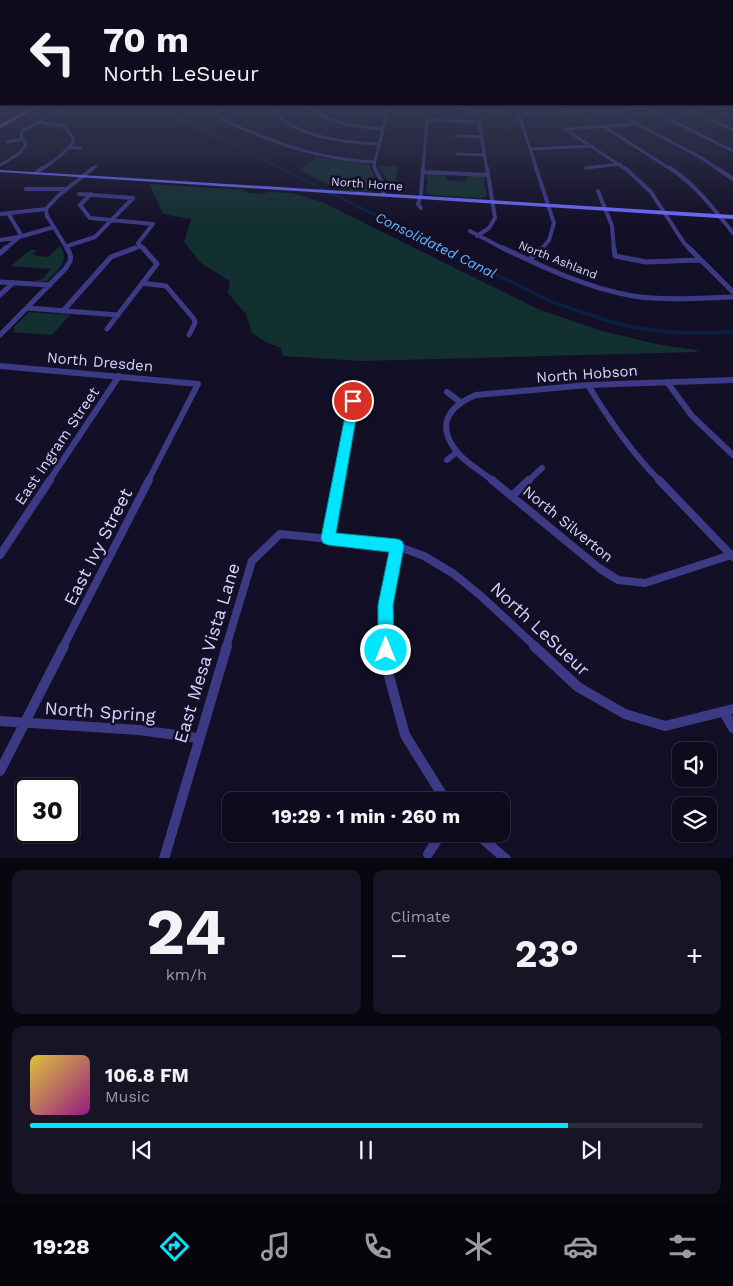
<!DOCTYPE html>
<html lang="en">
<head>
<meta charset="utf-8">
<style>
	:root { --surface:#0e0b1c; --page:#171425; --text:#f1f3f6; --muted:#9b9ba3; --line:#2e2b3b; --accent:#00e5ff }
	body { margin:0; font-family:"Work Sans",sans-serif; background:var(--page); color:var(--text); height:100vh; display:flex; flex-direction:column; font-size:19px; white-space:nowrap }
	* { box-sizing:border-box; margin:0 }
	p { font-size:16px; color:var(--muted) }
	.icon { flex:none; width:28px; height:28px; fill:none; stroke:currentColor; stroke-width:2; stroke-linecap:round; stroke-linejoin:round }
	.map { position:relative; height:858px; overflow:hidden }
	.panel { display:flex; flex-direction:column; gap:12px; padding:12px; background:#08060f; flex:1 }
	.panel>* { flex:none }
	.banner { position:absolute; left:0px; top:0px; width:734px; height:105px; box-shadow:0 1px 4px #0004,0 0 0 1px var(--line); background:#0e0b1c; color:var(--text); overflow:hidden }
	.controls { position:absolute; left:672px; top:742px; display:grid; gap:10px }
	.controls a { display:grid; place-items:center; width:45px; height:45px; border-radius:10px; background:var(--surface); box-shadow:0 1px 4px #0004,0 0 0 1px var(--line); font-size:25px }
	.speed { position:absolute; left:15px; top:778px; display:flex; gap:10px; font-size:25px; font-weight:700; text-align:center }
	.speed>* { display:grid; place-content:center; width:65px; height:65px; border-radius:50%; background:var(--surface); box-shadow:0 1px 4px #0004,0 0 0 1px var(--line); line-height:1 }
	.speed .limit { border:2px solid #111; border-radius:8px; background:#fff; color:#111 }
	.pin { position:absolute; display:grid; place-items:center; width:42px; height:42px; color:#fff; margin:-21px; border:2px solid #fff; border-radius:50%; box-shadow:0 1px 5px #0007 }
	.me { position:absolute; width:55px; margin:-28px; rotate:0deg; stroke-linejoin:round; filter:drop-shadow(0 0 4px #0008) }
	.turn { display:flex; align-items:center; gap:18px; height:105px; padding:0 20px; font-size:22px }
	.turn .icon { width:65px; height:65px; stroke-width:2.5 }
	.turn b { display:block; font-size:35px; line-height:42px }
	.big { font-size:38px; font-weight:700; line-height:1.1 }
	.panel .card { flex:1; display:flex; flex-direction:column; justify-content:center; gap:8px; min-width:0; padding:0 18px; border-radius:10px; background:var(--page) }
	.panel .dial { align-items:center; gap:0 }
	.dial b { font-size:65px; line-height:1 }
	.song { display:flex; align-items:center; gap:15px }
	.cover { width:60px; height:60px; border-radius:8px; background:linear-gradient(135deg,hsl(50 70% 55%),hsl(310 70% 35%)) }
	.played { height:5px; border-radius:2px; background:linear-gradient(90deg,var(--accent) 80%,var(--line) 80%) }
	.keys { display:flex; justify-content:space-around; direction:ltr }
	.heat { display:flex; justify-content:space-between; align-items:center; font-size:28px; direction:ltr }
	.panel .tiles { flex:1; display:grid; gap:12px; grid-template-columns:1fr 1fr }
	.card:last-child { grid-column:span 2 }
	.trip { position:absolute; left:222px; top:792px; width:288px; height:50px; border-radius:10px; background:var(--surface); box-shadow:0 1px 4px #0004,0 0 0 1px var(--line); font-weight:700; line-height:50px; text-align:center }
	.dock { display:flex; height:80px; justify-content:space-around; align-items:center; background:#06040b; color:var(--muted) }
	.dock .icon { width:35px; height:35px }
	.dock .active { color:var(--accent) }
	.dock b { font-size:22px; color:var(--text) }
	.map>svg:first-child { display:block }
</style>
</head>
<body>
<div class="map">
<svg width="733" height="859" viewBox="0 0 733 859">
	<rect width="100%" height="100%" fill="#130f26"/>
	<path fill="#12302f" d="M316 157 369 164 380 189C352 199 323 182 299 170Z
		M378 166H398L394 192H390L388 190 387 179Z
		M427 174H445L446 180 466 182 467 176 454 175 482 176 484 177 485 183 483 184 485 186 487 196 481 198 432 195 426 193 427 182 429 181 427 180Z
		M149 184 244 190 249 193 262 194 268 192 292 193 322 202 538 309 602 331 661 345 696 350 698 352 361 361 283 356 281 348 264 341 252 333 246 314 228 293 230 281 201 263 184 242 191 219 163 214Z
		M60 246C71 261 57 271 47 281L35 282 43 278 51 269 11 266 30 250H37L32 255 48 257Z
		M29 312 70 315 52 335 12 332 15 329 13 328Z"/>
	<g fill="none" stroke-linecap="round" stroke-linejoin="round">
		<path fill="#0a1f44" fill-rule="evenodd" d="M152 106H156L554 301C584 310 613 322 644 327 673 332 703 331 733 330V334C703 335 673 336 643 331 611 326 581 313 550 303Z"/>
		<path stroke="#3d3a85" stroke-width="3" d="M223 106 218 113C224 122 234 125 244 129 287 148 328 160 375 162
			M268 106C293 137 341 142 379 144
			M306 106C329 123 355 127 383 129
			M443 106 499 113 497 106
			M681 106 733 130
			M683 107 733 108
			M0 108 2 106
			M615 112 700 157 719 170
			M373 113H387
			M39 122 64 126 73 138V143L60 156 41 170
			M603 126 672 170
			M565 129 627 170
			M566 129 636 124
			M456 136 482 137
			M7 142 23 139
			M70 148H81
			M530 149 592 146
			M457 154 485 155
			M0 165C10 159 21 155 26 144L21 136 22 131 63 109
			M586 168 620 164
			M91 170 96 166
			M375 170 374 165 389 106
			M423 170 427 120 479 122 487 170
			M537 170 519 115 646 108 733 151"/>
		<path stroke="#3d3a85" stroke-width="4" d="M375 168 383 185V195
			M536 168 554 223 549 240 541 250
			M625 168 651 192 684 243 691 250
			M670 168C696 185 714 209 733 233
			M717 168 733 179
			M423 172 488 175
			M36 173 42 168
			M26 189H65
			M598 191 612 226 614 250
			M91 194 80 205 90 218 153 224 138 243 144 250
			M421 208 418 204 421 195 423 168
			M0 214 46 209
			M470 231 506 250
			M477 236 489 228 495 218 487 168
			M0 240 19 237 54 227
			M67 246 95 237 133 198 79 194
			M4 250 19 237 20 233 8 213
			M68 250 47 216 46 209 58 196 93 168
			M131 250 141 246"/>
		<path stroke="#3d3a85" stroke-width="5" d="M503 248C545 268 587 288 633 296 666 301 700 298 733 297
			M614 248 615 256 646 262 700 260
			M689 248 733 292
			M0 253 6 248
			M529 260 543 248
			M0 282 50 285
			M142 283 166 286 194 319 195 323 189 335
			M0 295 13 283
			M27 308 118 315
			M63 311 111 257 135 248
			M107 329 157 264 143 248
			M0 335 65 269C71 261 73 257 67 248"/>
		<path stroke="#3d3a85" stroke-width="6" d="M0 366 198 384 148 481
			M667 382 692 416 733 455
			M588 385C609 420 631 452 660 481
			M447 392 459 401
			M447 460 457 452
			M49 481 119 376
			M338 481 353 401
			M493 481C482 472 466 463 457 452 435 425 449 406 476 395L588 385 733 380
			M528 481 542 468"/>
		<path stroke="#3d3a85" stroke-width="8" d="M492 480 599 568 618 580 645 583 731 555
			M659 480 733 557
			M512 496 529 480
			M328 539 339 480
			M0 555 50 480
			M63 647 149 480
			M226 647 252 561 280 534 397 546 424 556 454 574 481 596 536 647
			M386 647V605L397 546"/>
		<path stroke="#3d3a85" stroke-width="10" d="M386 646V665L405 735 446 801
			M534 646 578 687 625 714 665 726 733 709
			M724 712 733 728
			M0 721 139 730 198 738
			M0 771 64 646
			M477 834 506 859
			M428 854 441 834
			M164 859 227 646"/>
		<path fill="#6f6bff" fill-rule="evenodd" d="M0 170 733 215V219L0 172Z"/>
		<path fill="#c25bff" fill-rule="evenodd" d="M34 106H40L0 128V125Z"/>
	</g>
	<linearGradient id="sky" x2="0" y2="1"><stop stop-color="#0a0815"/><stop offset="0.47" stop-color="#333752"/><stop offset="1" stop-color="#333752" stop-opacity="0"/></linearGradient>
	<rect width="733" height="227" fill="url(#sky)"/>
	<path fill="#00e5ff" stroke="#0095a6" d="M353 397 359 401 336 533 397 539 402 541 404 546 393 605 394 650 391 656 386 658 380 656 378 650V605L389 552 328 545 323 543 321 538 348 401Z"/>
	<g text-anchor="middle" stroke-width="5" stroke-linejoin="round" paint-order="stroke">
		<g font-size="12" fill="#d9d4ff" stroke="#130f26">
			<text transform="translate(367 184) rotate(4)" y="4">North Horne</text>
			<text transform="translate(558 260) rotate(22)" y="4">North Ashland</text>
		</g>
		<g font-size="14" font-style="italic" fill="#62b6ff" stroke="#130f26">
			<text transform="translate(436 245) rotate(26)" y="5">Consolidated Canal</text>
		</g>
		<g font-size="15" fill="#d9d4ff" stroke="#130f26">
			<text transform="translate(100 362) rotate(5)" y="5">North Dresden</text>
			<text transform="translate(587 374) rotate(-4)" y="5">North Hobson</text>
			<text transform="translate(57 446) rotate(-56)" y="5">East Ingram Street</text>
			<text transform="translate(568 524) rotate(39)" y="5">North Silverton</text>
		</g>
		<g font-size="18" fill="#d9d4ff" stroke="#130f26">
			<text transform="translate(98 547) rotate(-63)" y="6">East Ivy Street</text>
			<text transform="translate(540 629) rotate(43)" y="6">North LeSueur</text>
			<text transform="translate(207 653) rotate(-73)" y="6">East Mesa Vista Lane</text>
			<text transform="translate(100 712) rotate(4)" y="6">North Spring</text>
		</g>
	</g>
</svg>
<div class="controls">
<a><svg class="icon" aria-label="sound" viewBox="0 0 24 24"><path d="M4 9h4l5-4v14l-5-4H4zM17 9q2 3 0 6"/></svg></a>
<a><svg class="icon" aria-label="layers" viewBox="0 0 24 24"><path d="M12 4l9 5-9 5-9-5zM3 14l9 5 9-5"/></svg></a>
</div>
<div class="speed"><div class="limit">30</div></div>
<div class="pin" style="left:353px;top:401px;background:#d93025"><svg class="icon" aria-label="arrive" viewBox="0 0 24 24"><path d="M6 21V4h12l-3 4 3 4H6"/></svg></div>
<svg class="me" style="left:386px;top:650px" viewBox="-20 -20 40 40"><circle r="17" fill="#00e5ff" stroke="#fff" stroke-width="3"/><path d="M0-11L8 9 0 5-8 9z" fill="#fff"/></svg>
<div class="trip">19:29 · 1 min · 260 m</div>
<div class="banner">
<div class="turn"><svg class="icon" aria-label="left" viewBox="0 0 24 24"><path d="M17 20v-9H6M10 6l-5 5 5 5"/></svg><div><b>70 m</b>North LeSueur</div></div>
</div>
</div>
<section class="panel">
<div class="tiles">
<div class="card dial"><b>24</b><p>km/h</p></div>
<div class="card"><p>Climate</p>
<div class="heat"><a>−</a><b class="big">23°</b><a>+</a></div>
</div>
<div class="card">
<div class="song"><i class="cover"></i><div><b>106.8 FM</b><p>Music</p></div></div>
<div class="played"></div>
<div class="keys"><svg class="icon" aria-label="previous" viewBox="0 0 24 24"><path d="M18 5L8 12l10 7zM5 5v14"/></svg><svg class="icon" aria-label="pause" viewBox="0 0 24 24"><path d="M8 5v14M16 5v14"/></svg><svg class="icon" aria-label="next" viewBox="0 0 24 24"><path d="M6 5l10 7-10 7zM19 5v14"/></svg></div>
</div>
</div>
</section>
<nav class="dock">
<b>19:28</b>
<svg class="icon active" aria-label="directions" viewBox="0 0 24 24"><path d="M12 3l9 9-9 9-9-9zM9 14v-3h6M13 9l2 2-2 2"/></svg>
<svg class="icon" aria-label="music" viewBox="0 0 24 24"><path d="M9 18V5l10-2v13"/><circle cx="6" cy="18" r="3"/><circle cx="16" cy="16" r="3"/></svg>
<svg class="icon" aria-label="phone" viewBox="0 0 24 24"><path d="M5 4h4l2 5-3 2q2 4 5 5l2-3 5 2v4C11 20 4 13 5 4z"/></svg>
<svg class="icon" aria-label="climate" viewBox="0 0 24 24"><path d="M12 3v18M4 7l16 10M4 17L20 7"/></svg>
<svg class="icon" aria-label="car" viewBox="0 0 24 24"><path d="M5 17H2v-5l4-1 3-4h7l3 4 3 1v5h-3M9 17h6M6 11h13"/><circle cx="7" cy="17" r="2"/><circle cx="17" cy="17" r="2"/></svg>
<svg class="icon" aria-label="filters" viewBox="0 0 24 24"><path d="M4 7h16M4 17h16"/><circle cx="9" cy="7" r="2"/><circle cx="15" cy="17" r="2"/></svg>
</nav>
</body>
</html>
